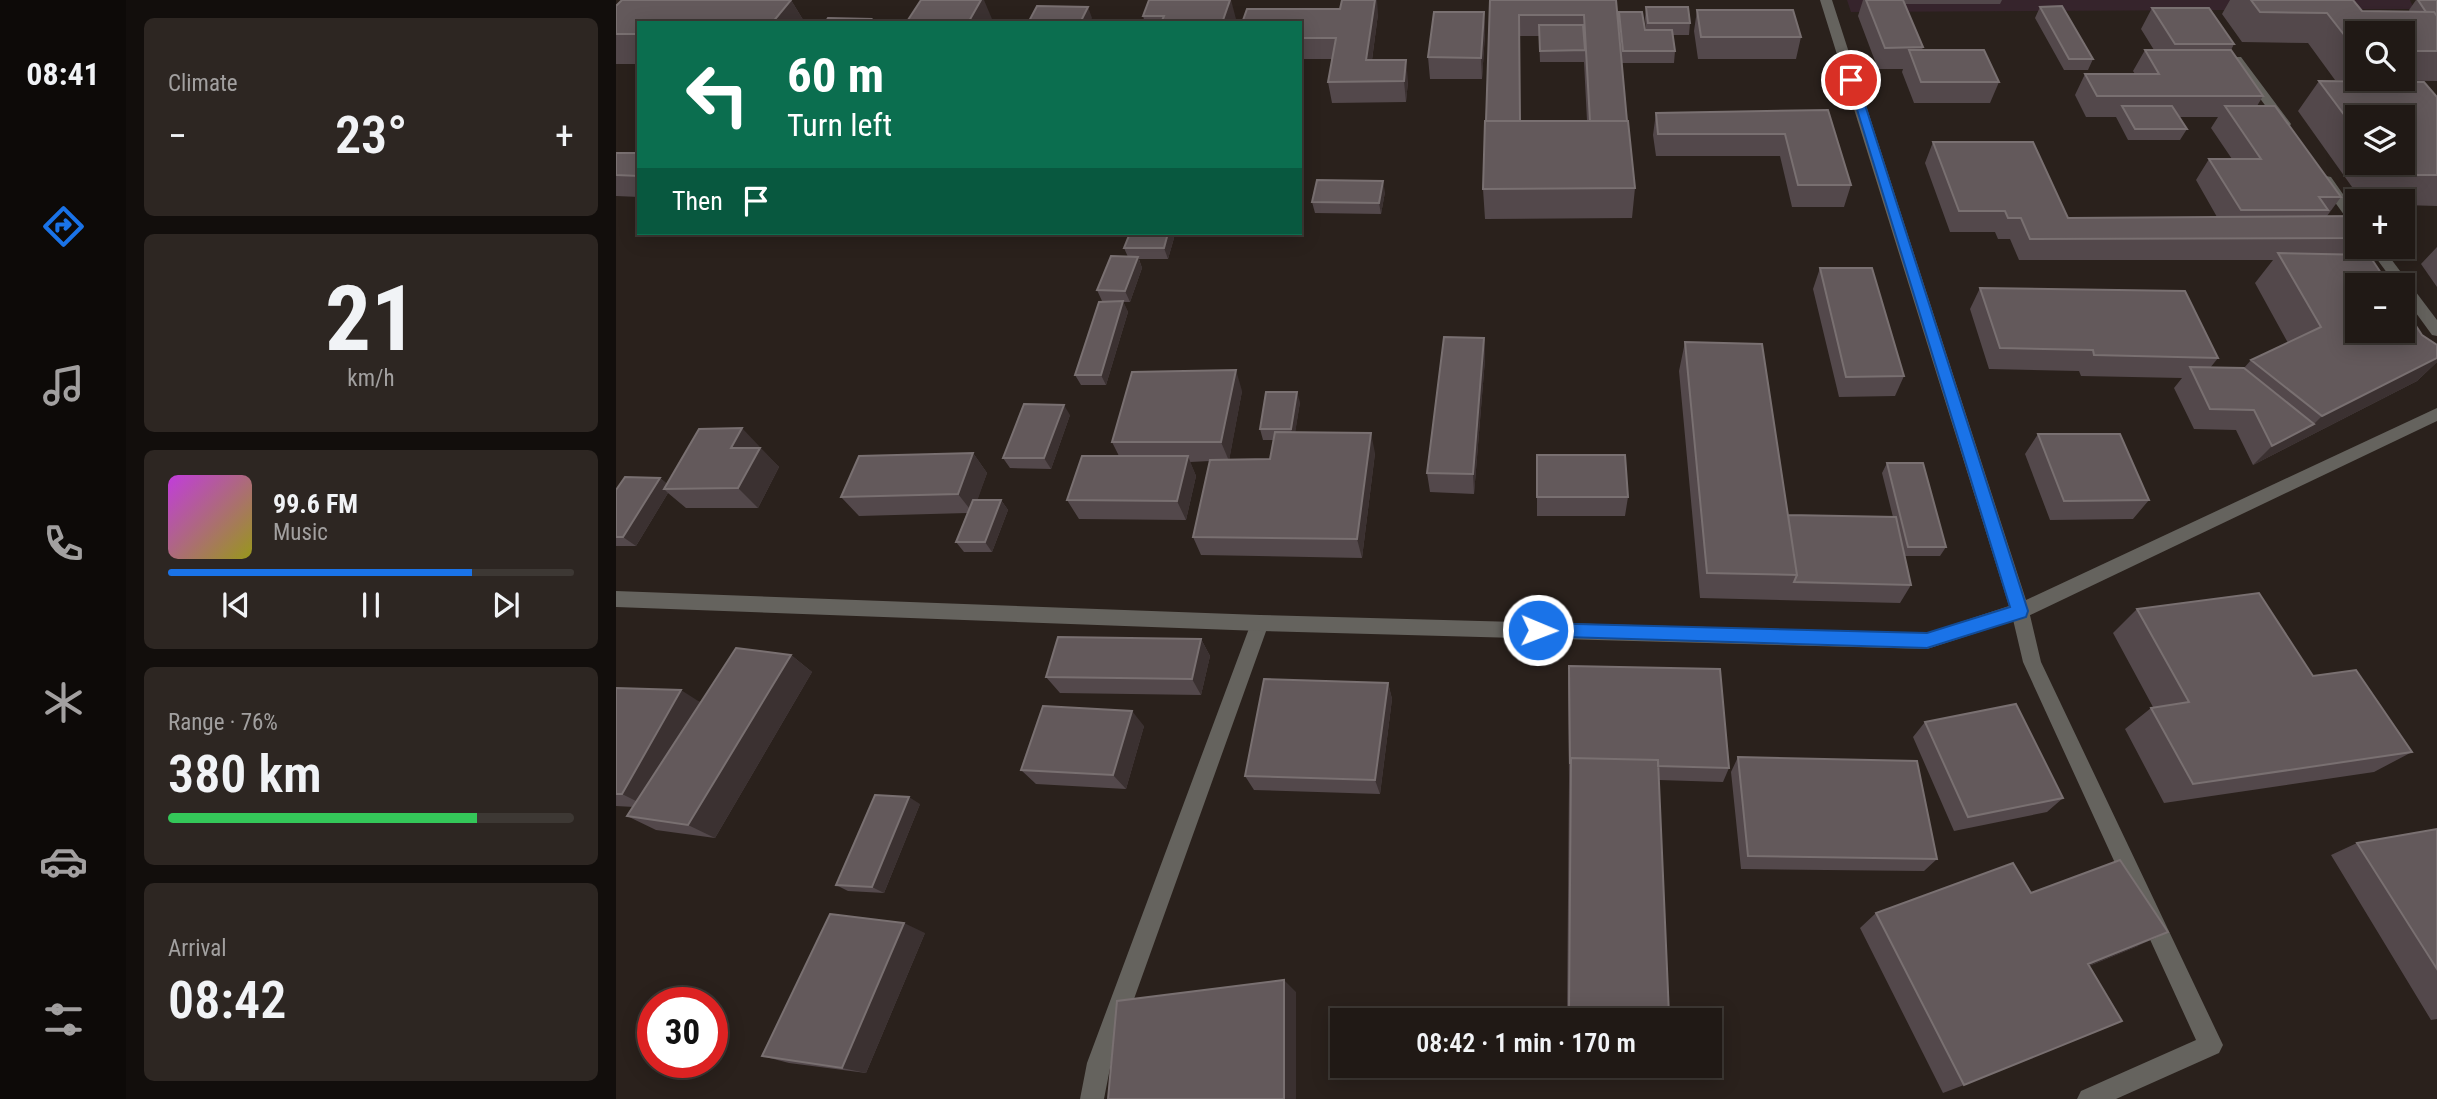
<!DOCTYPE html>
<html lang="en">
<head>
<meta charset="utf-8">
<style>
	:root { --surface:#201915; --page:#2d2622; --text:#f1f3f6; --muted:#a2a0a0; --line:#3d3834; --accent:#1a73e8 }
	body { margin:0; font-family:"Roboto Condensed",sans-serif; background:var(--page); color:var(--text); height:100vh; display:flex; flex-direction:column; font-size:26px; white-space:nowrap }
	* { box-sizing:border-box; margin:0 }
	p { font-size:23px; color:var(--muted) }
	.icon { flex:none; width:38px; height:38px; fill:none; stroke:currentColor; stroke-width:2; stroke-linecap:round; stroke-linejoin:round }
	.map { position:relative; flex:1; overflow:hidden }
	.details { display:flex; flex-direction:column; gap:18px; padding:18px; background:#120e0c; width:490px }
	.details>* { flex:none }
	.banner { position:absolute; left:21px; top:21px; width:665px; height:214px; border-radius:0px; box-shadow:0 4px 18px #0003,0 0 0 2px var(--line); background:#0b6e4f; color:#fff; overflow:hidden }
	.controls { position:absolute; left:1729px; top:21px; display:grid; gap:14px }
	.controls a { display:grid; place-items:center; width:70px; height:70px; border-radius:0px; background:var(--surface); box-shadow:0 4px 18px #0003,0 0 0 2px var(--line); font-size:35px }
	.speed { position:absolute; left:21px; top:987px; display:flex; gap:14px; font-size:35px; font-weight:700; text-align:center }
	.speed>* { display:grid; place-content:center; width:91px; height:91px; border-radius:50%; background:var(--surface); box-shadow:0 4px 18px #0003,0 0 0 2px var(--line); line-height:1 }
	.speed .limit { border:10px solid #d22; background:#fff; color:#111 }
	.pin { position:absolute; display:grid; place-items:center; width:60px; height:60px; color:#fff; margin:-30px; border:4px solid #fff; border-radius:50%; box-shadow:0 2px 7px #0007 }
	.me { position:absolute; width:77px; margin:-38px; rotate:91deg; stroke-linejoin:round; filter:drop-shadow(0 0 5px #0008) }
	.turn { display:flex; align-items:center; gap:24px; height:147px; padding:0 35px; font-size:32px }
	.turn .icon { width:91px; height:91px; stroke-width:2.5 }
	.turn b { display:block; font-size:49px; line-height:60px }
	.then { display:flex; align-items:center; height:66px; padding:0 35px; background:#0003; gap:14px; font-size:26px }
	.big { font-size:52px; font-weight:600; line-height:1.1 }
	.details .widget { flex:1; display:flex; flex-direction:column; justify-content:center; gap:10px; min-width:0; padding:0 24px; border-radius:10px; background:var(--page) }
	.details .dial { align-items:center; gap:0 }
	.dial b { font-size:91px; line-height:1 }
	.song { display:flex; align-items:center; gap:21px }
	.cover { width:84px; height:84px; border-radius:10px; background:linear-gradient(135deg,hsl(290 70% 55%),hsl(60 70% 35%)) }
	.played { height:7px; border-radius:4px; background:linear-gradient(90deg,var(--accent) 75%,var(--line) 75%) }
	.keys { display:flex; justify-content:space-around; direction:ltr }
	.heat { display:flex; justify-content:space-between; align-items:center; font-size:38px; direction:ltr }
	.charge { height:10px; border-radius:5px; background:linear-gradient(90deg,#34c759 76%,var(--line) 0) }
	.trip { position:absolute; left:714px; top:1008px; width:392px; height:70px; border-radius:0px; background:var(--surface); box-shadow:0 4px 18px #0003,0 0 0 2px var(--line); font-weight:600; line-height:70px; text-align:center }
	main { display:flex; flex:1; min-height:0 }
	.dock { display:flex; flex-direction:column; width:126px; justify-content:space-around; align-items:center; background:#0d0a08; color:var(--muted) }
	.dock .icon { width:49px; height:49px }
	.dock .current { color:var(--accent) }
	.dock b { font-size:32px; color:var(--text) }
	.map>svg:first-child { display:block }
</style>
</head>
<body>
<main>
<nav class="dock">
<b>08:41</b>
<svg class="icon current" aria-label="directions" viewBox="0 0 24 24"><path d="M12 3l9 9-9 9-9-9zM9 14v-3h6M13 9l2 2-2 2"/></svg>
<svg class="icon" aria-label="music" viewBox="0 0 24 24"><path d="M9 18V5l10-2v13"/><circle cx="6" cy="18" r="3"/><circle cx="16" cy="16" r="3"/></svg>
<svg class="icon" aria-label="phone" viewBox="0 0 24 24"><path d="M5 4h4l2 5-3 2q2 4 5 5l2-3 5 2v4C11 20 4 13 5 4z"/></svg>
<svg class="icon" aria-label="climate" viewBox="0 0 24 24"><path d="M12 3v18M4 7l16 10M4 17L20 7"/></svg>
<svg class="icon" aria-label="car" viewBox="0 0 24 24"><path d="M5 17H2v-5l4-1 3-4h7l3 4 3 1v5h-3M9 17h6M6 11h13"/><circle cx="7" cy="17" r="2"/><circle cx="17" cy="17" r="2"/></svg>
<svg class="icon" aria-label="filters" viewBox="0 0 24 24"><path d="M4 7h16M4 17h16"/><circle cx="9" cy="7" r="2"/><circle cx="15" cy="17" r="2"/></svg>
</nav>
<section class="details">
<div class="widget"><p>Climate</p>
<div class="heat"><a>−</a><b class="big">23°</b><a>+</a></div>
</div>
<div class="widget dial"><b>21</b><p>km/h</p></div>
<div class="widget">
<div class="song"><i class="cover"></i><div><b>99.6 FM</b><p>Music</p></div></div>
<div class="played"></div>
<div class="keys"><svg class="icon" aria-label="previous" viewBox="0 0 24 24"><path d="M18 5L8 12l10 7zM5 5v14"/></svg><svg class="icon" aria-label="pause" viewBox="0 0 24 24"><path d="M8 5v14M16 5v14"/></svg><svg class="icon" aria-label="next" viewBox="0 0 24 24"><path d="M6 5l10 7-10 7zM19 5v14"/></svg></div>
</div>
<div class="widget"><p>Range · 76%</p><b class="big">380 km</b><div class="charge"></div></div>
<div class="widget"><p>Arrival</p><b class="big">08:42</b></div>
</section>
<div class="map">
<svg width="1821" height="1099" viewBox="0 0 1821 1099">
	<rect width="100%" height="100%" fill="#2a211c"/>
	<path fill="#36242c" d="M1231 0H1794L1798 9 1235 12Z"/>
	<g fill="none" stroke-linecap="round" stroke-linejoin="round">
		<path fill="#65635e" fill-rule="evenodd" d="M1404 603 1410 605 1413 611 1425 662 1607 1045 1603 1053 1500 1099H1461L1465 1091 1580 1040 1407 662 1395 611 1398 605Z
			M644 615 650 617 653 623 495 1063 488 1099H464L471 1063 635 623 638 617Z"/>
		<path fill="#65635e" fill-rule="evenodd" d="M1204 0H1216L1410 600 1821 408V421L1410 617 1311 649 644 631 0 607V591L644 615 1311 633 1393 606Z
			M1617 57H1625L1675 124 1673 127H1665L1615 59Z
			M1710 176 1715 177 1741 214V227L1736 226 1703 180Z
			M1752 247H1766L1821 320V336L1816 335 1787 295V285H1780Z"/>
	</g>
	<path fill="#53484b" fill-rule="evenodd" d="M6 0H175L189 23H23V64H0V4H3Z
		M533 0 620 19 618 23H529L527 16Z
		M874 0H1000L1011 121 1019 188 1016 218 869 219 867 189ZM904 36H923L924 62H968L971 121H904Z
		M1247 0H1386L1384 4H1289L1307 47 1306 50 1383 82 1374 103H1298L1286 72 1287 69H1262L1242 16Z
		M1614 0H1737L1746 11 1794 12 1793 10 1800 0H1821V81L1719 80 1692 43 1626 42 1606 14ZM1741 33H1787V79H1741Z
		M1030 7 1074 23 1073 35H1057L1059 51 1058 63H1006L1002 23 1003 12 1030 30 1029 18Z
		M1424 7 1477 59 1472 70H1448L1419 18Z
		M1536 8 1618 44 1615 50 1647 96 1641 106 1725 197 1711 216H1741V247H1755L1748 255 1806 335 1821 345V362L1801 381 1637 465 1620 430 1578 429 1558 388 1566 378 1465 376 1463 371 1373 369 1354 309 1364 288 1602 358 1594 368H1628L1635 360 1672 343 1639 283 1657 260H1403L1394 239H1382L1379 232H1334L1309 163 1317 142 1452 218 1601 217 1580 180 1593 159H1616L1595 128 1602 117H1563L1571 129 1564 140H1512L1500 117H1470L1459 95 1469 74H1519L1517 71 1529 50H1538L1525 29Z
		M1081 10 1185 37 1180 59H1082L1078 31Z
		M868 12 869 33 866 79H814L812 57Z
		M762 14 756 60 792 81 790 102 716 103 712 82 716 59H684V23Z
		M1703 81 1821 97V206L1787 205V201H1746L1682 111ZM1741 117 1787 163H1741Z
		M1212 110 1235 185 1228 207H1176L1164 156H1040L1037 135 1040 113Z
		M0 153H23V197L0 196Z
		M769 192 765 214 699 213 696 202Z
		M514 233H556L558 238 552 259H523L526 268 514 302H507L512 312 490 385H465L459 375 505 302 486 301 481 290 512 257 508 248Z
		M1821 247V287L1805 264Z
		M1204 268 1288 376 1279 396 1223 397 1197 289Z
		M868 338 869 359 858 494 814 492 811 473Z
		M1069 342 1172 515 1277 517 1266 473 1271 463 1330 547 1324 556H1289L1295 585 1284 603 1084 598 1063 371Z
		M626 391 613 460 654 459 658 440H647L644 429 684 402 679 432 759 453 746 558 585 555 577 537 594 461 574 462 580 476 570 520 463 519 451 500 503 456 496 442Z
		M454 415 435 469 394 468 387 458Z
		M1422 434 1533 500 1517 519 1434 520 1409 454Z
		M145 448V449L163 467 142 508H70L52 493 20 546H0V490L44 478 51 484Z
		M357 453 371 473 361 500H385L392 510 376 552H348L340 542 351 513 243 516 225 497Z
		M921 455 1012 497 1009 516H921Z
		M1521 609 1697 676 1796 752 1758 772 1548 803 1509 729 1535 708 1537 707 1497 633Z
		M585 639 594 656 585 695 444 693 430 677Z
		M175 655 196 672 99 838 40 830 11 816 18 807 0 806V688L85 702Z
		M953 666 1113 768 1107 782 1043 780 1053 1015 1049 1020H951L953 778 952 682Z
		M772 683 776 699 764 794 638 790 629 776Z
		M1309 722 1447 798 1431 812 1338 831 1297 737Z
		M528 726 510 789 420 784 405 770Z
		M1122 757 1321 859 1308 871 1125 869 1115 772Z
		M304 804 268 893 232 891 220 885Z
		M1821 829V1019L1815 1020 1715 855 1741 843Z
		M1415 893 1522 946 1473 966 1348 1085 1327 1093 1244 928 1260 913Z
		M309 933 250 1073 173 1063 146 1056Z"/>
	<path fill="#3b3131" d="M175 0 189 23H156Z
		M365 0H368L376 19 374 23H352Z
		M614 0H615L620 19 618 23H606Z
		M759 0H761L762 14 753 82 750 60Z
		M472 7 476 18 474 23H464Z
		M868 12 869 33 866 79 865 58Z
		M790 60 792 81 790 102 788 81Z
		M767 181 769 192 765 214 763 203Z
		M552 233H556L558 238 552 259 548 248Z
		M522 257 526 268 514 302 509 291Z
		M507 301 512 312 490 385 485 375Z
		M868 338 869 359 858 494 857 474Z
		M1821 358V362L1801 381 1637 465 1656 446 1698 424 1706 416Z
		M620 370 626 391 613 461 605 442Z
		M681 392 684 402 678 440 675 429Z
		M448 405 454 415 435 469 428 458Z
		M126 428 163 467 142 508 122 488 115 448Z
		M755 433 759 453 746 558 741 539Z
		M357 453 371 473 357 513 342 494Z
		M572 456 580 476 570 520 561 501Z
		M44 478 56 488 48 489 52 493 20 546 7 537Z
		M385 500 392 510 376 552 369 542Z
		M585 639 594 656 585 695 576 679Z
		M175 655 196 672 99 838 72 825Z
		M772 683 776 699 764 794 759 780Z
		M65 690 90 706 34 808 6 794Z
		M516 711 528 726 510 789 497 775Z
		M293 797 304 804 268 893 256 887Z
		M288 923 309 933 250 1073 226 1068Z
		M1552 932 1522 946 1445 977 1472 964Z
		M668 980 680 992V1099H668Z"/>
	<path fill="#63595b" stroke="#797071" stroke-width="2" d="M6 0H175L156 23H23V34H0V6Z
		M305 0H365L352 23H290Z
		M533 0H614L606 23H545L548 16H527Z
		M726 0H759L750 60H790L788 81 712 82 720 38H684V23H626L631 9H724Z
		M874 0H1000L1011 121H974L968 15H903L904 121H870Z
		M1250 0H1287L1307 47 1269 48Z
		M1635 0H1737L1746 11 1818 12 1821 16V51H1787V33H1741V50H1740L1711 13 1644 12Z
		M1802 0H1821V16L1818 12H1810Z
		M421 6 472 7 464 23H412Z
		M1446 6 1477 59H1453L1424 7Z
		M1030 7H1072L1074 23H1032Z
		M1536 8H1593L1618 44H1559Z
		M1081 10H1177L1185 37H1085Z
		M818 12H868L865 58 812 57Z
		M1003 12H1026L1029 30H1056L1059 51H1007Z
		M212 18 255 19 252 23H209Z
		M923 25H967L969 50 924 51Z
		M1293 50H1368L1383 82H1305Z
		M1529 50H1615L1647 96H1481L1469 74H1543Z
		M1703 81 1808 82 1821 97V175H1773L1764 163H1787V117H1741V132Z
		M1506 106H1556L1571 129H1519Z
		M1609 106H1659L1725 197H1703L1712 210H1625L1593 159H1645Z
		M1212 110 1235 185H1182L1169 134H1042L1040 113Z
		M869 121H1012L1019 188 867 189Z
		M1317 142H1417L1452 218 1741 216V238L1414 239 1405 218H1392L1389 211H1343Z
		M0 153H23V176L0 175Z
		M701 180 767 181 763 203 696 202Z
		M514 233H552L548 248H508Z
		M1662 253 1753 255 1773 285H1741V331H1787V306L1806 335 1821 345V358L1706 416 1635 360 1705 327Z
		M495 256 522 257 509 291 481 290Z
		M1204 268H1256L1288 376 1230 377Z
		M1364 288 1569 291 1602 358 1478 355 1477 350 1384 348Z
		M507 301 485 375H459L483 302Z
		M828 337 868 338 857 474 811 473Z
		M1069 342 1146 344 1181 575 1091 573Z
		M1574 367 1628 368 1698 424 1656 446 1638 410 1594 409Z
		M620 370 605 442H496L516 372Z
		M650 392H681L675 429H644Z
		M408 404 448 405 428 458H387Z
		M126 428 115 448H144L122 488 48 489 83 429Z
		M659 432 755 433 741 539 577 537 594 460 654 459Z
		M1422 434H1504L1533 500 1448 501Z
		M357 453 342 494 225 497 243 456Z
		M921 455H1009L1012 497H921Z
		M466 456H572L561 501 451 500Z
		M1271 463H1307L1330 547H1292Z
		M9 477 44 478 7 537H0V490Z
		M357 500H385L369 542H340Z
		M1172 515 1280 517 1295 585 1178 582 1181 575Z
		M1643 593 1697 676 1740 670 1796 752 1577 784 1535 708 1573 702 1521 609Z
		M442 637 585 639 576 679 430 677Z
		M120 648 175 655 72 825 11 816Z
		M953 666 1104 669 1113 768 1042 766V760L955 758 954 764Z
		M648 679 772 683 759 780 629 776Z
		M0 688 65 690 6 794H0Z
		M1400 704 1447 798 1352 817 1309 722Z
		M427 706 516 711 497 775 405 770Z
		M1122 757 1301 761 1321 859 1132 856Z
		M955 758 1042 760 1053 1015 953 1011Z
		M259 795 293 797 256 887 220 885Z
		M1821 829V969L1741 843Z
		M1504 860 1552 932 1472 964 1506 1021 1348 1085 1260 913 1397 863 1415 893Z
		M214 914 288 923 226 1068 146 1056Z
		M668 980V1099H492L501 1001Z"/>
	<path fill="#1a73e8" stroke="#114b97" stroke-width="2" d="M1231 77 1241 80 1412 611 1410 617 1311 648 916 636 913 630 916 625 922 623 1311 633 1394 607Z"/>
</svg>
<div class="controls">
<a><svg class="icon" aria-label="search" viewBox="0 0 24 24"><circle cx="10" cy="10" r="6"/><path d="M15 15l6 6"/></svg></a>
<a><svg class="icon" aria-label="layers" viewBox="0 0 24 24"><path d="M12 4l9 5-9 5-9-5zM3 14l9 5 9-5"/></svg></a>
<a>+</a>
<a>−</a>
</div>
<div class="speed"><div class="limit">30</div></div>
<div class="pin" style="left:1235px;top:80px;background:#d93025"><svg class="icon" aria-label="arrive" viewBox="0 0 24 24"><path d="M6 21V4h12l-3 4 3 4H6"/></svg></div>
<svg class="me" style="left:922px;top:630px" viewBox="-20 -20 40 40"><circle r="17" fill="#1a73e8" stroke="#fff" stroke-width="3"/><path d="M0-11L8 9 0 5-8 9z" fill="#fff"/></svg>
<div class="trip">08:42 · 1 min · 170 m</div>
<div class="banner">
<div class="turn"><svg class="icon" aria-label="left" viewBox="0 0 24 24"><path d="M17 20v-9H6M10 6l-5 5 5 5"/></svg><div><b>60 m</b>Turn left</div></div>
<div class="then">Then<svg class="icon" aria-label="arrive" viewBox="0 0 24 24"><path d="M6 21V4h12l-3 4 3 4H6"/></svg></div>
</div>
</div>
</main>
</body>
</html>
